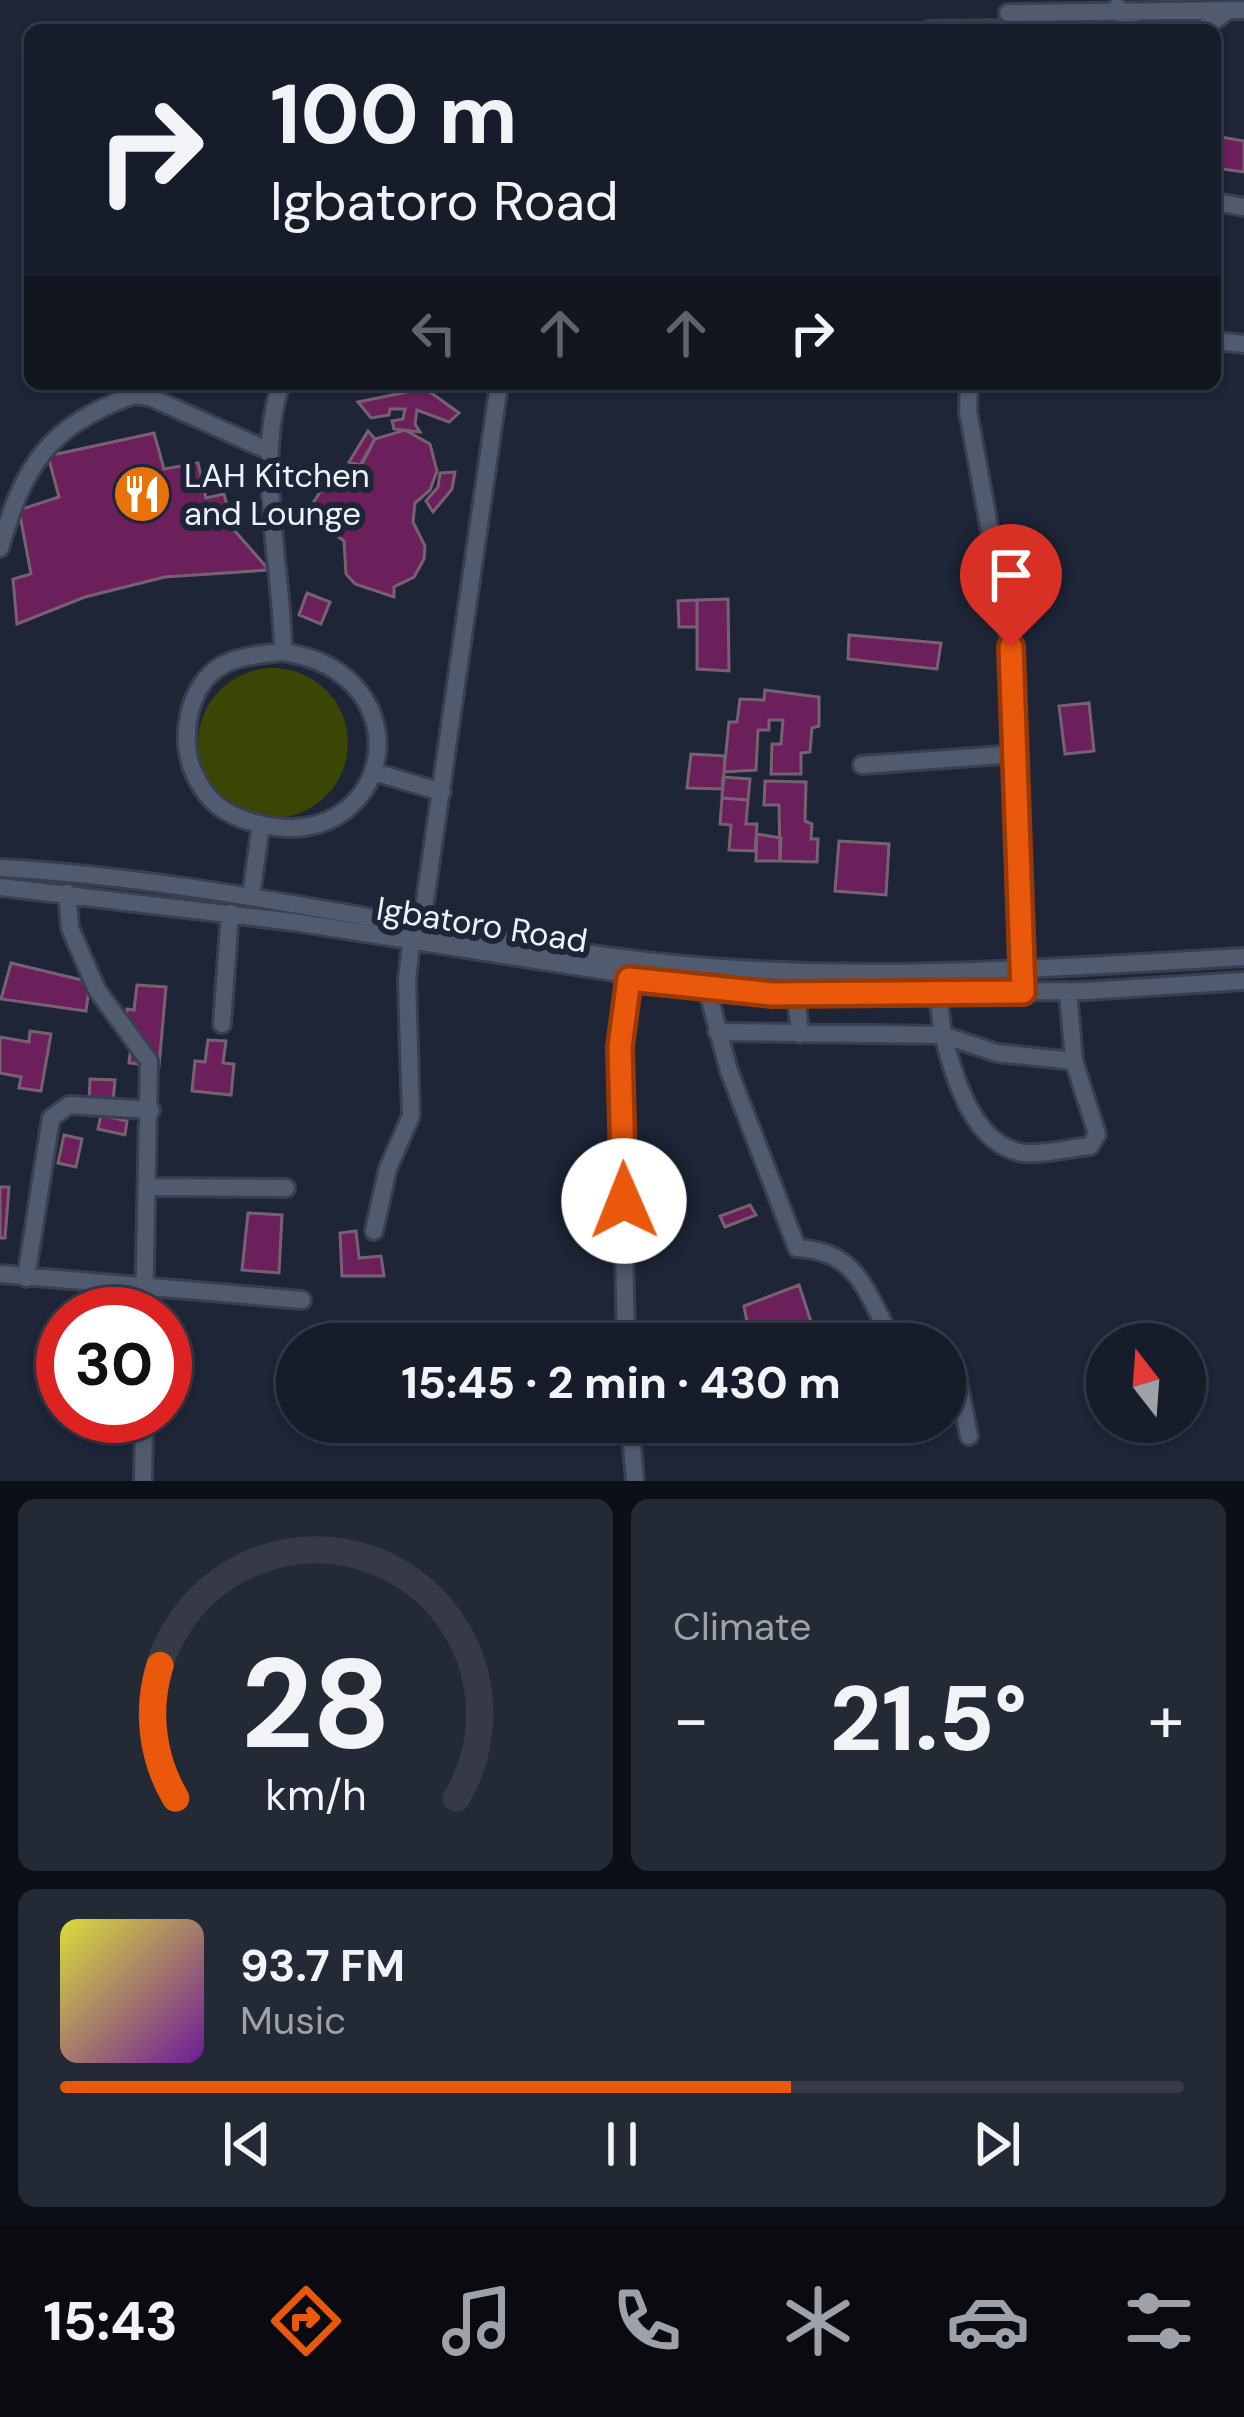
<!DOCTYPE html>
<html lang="en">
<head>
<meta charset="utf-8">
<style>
	:root { --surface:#161c29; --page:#232935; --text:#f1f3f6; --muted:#9ea1a8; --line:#353a46; --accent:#ea580c }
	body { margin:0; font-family:"DM Sans",sans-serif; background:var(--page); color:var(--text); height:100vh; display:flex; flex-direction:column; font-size:45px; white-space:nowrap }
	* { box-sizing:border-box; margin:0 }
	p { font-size:39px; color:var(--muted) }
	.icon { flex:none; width:66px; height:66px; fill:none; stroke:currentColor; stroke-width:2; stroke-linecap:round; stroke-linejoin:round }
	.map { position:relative; height:1481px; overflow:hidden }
	.side { display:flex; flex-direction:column; gap:18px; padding:18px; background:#0c0f17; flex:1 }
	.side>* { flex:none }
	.banner { position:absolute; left:24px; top:24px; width:1197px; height:366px; border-radius:18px; box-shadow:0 3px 9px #0004,0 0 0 3px var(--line); background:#161c29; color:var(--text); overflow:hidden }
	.needle { width:78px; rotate:343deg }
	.controls { position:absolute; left:1086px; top:1323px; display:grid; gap:24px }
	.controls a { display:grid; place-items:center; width:120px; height:120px; border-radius:50%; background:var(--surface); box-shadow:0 3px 9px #0004,0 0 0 3px var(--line); font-size:60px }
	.speed { position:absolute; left:36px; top:1287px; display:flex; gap:24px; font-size:60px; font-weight:700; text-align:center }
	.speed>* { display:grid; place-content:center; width:156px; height:156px; border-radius:50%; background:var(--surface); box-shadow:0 3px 9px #0004,0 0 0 3px var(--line); line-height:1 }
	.speed .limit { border:18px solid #d22; background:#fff; color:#111 }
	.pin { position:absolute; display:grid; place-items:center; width:102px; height:102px; color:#fff; margin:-123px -51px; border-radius:50% 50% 50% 0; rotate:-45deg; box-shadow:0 0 12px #0007 }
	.pin .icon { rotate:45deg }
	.me { position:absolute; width:132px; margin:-66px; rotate:359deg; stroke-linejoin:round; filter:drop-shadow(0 0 9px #0008) }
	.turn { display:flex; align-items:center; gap:42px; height:252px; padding:0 48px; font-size:54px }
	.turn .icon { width:156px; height:156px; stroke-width:2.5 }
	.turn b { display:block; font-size:84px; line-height:102px }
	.lanes { display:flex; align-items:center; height:114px; padding:0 48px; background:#0003; justify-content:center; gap:60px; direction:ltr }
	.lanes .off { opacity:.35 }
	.big { font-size:90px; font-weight:800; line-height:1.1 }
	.side .card { flex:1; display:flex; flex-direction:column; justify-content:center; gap:18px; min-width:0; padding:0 42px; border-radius:18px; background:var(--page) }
	.side .dial { align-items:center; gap:0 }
	.dial svg { height:312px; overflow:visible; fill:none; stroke:var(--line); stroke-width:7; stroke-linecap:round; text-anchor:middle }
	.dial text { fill:var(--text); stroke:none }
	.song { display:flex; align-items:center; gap:36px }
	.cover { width:144px; height:144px; border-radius:18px; background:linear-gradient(135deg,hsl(60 70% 55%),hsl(280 70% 35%)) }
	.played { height:12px; border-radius:6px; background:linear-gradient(90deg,var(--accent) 65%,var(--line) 65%) }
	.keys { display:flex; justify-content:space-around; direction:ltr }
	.heat { display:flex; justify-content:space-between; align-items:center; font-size:66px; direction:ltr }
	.side .tiles { flex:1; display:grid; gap:18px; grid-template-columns:1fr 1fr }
	.card:last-child { grid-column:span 2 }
	.trip { position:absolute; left:276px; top:1323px; width:690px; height:120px; border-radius:60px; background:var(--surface); box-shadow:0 3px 9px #0004,0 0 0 3px var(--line); font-weight:800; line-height:120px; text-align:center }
	.tabs { display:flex; height:192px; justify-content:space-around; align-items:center; background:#090b10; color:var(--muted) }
	.tabs .icon { width:84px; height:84px }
	.tabs .on { color:var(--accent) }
	.tabs b { font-size:54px; color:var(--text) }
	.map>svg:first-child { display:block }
</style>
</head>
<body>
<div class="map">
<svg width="1244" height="1481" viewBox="0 0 1244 1481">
	<rect width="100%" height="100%" fill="#1d2537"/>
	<path fill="#3b4604" d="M198 743a75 75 0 1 1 150 0a75 75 0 1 1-150 0Z"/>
	<path fill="#6b205b" stroke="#776171" stroke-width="3" d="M1215 136 1244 141V172L1215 168Z
		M406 387H423L459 413 449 422 417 410 415 424 420 432 394 429 392 421 403 419 405 409H390L389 415 371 418 358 402 407 392Z
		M405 430 430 444 437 471 430 490 415 503 413 522 425 546 424 559 414 577 394 587V597L355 584 346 574 344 541 319 522 313 503 324 486 355 478 375 439Z
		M368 431 375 439 360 465 349 462Z
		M154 433 164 469 198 463 206 498 224 494 234 530 269 570 165 577 85 597 17 624 13 579 31 574 19 510 59 497 48 456Z
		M455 472 452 489 433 512 426 501 438 487 440 473Z
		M307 593 330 602 321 624 299 615Z
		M728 599 729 671 697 669V600Z
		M697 600V627H679L678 601Z
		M849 635 941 643 937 669 848 659Z
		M765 690 819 697V726L812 728 810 752 801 753V774H771L772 744H781L783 720H769V730H758L756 770 724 772 729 722H737L740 699 764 700Z
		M1089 703 1094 751 1065 754 1059 706Z
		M691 754 725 756 723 789 687 788Z
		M723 777 750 779 748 800 722 798Z
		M765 781 806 782 805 821 812 824 811 839H818L817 862 780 861 779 805H764Z
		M722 798 748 800 746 824H757L755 851 729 850 731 825 720 824Z
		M757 834 781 838 780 861H756Z
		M839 841 889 844 886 895 835 891Z
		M11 963 90 982 86 1011 1 999Z
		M137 985 166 987 159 1066 129 1063 133 1031 125 1030 127 1009 134 1010Z
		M30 1031 51 1034 41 1091 19 1088 21 1077 0 1073V1037L29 1042Z
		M208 1040 226 1041 223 1063 234 1064 231 1095 192 1091 195 1061 205 1062Z
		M90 1079 115 1080 113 1101 89 1100Z
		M101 1115 127 1121 125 1135 98 1129Z
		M64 1135 82 1139 76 1167 58 1163Z
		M0 1187H9L5 1238H0Z
		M750 1205 756 1215 725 1227 720 1216Z
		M248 1213 282 1215 279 1273 242 1270Z
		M356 1231 359 1258 381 1256 384 1276H342L340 1233Z
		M799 1285 818 1343 751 1344 744 1306Z"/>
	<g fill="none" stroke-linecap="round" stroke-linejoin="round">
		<defs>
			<path id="minor" d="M1117 7 1135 30
				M1008 13 1244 10
				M930 30 1006 29
				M1201 30 1229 10
				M1215 202 1244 207
				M1215 341 1244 344
				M281 384C254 461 283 570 283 652
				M969 384 968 411 1011 647 1024 979
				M0 548C24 465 48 426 134 395L150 397 269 451
				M283 652C430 673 394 860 255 823 225 815 207 802 194 773 179 741 187 686 221 666 238 656 263 654 283 652Z
				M862 765 1017 754
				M374 772 442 792
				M0 868C225 880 442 939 664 963 856 983 1052 968 1244 957
				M0 887 294 922 747 993 1086 991 1244 981
				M67 893 70 928 97 990 149 1061 144 1314
				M251 895 261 825
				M422 922 499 384
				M707 989 729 1071 797 1248C861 1251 866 1296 895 1344
				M1068 992 1074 1061 1097 1134 1090 1146C1070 1148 1044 1155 1024 1153 972 1146 954 1075 943 1035L997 1053 1074 1061
				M796 995 800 1034
				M222 1024 230 913
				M717 1032 943 1035 938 995
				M148 1187 286 1188
				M374 1231 388 1168 411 1116 407 980 411 944
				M0 1274 302 1300
				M26 1278 51 1118 69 1105 151 1110
				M626 1344 620 1047 629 979
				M945 1369 957 1375 969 1436
				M630 1422 635 1481
				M143 1481 144 1416"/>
		</defs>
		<use href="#minor" stroke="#393f4f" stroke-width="22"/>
		<use href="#minor" stroke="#515b6f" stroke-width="16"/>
	</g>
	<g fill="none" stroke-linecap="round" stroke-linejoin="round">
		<defs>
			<path id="route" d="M624 1201 620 1047 629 979 772 994 1023 992 1011 647"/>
		</defs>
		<use href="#route" stroke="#983908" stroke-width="30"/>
		<use href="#route" stroke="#ea580c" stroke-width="21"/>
	</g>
	<defs>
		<symbol id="restaurant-disc" viewBox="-11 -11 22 22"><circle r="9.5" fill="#e8710a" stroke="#1d2537"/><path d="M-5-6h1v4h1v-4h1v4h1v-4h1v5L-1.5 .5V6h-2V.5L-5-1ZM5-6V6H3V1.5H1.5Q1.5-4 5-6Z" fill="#fff"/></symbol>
	</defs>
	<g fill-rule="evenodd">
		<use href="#restaurant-disc" x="109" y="461" width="66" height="66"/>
	</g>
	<g text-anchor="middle" stroke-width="12" stroke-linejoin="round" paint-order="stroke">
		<g font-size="33" fill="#ebf1fd" stroke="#1d2537" text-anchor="start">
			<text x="184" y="487">LAH Kitchen<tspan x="184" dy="38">and Lounge</tspan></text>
		</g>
		<g font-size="33" fill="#ebf1fd" stroke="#1d2537">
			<text transform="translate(482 924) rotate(9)" y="12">Igbatoro Road</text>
		</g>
	</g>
</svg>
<div class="controls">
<a><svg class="needle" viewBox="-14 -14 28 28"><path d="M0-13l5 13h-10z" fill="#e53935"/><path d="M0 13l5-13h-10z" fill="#9ea1a8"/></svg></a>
</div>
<div class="speed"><div class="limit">30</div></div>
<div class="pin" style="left:1011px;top:647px;background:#d93025"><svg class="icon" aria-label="arrive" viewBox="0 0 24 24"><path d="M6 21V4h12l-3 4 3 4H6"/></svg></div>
<svg class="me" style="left:624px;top:1201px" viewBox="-20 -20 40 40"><circle r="19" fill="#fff"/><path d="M0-13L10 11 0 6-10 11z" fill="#ea580c"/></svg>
<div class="trip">15:45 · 2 min · 430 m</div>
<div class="banner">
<div class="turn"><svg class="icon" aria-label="right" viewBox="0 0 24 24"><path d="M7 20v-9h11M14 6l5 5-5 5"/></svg><div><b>100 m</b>Igbatoro Road</div></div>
<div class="lanes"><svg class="icon off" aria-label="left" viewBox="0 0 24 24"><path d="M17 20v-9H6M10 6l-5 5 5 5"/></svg><svg class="icon off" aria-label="ahead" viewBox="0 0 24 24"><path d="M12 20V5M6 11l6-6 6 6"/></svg><svg class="icon off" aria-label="ahead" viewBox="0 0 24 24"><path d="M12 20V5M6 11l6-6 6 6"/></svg><svg class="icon" aria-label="right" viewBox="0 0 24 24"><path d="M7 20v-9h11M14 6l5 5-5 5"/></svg></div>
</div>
</div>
<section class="side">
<div class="tiles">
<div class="card dial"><svg viewBox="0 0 100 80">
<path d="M14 69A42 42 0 1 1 86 69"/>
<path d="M14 69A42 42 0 0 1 10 35" stroke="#ea580c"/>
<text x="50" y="56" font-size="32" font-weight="700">28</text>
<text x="50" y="72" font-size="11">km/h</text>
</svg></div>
<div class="card"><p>Climate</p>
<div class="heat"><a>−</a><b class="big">21.5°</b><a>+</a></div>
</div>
<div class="card">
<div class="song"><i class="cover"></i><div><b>93.7 FM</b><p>Music</p></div></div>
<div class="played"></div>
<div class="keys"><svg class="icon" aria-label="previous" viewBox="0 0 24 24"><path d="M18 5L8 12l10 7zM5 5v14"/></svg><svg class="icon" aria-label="pause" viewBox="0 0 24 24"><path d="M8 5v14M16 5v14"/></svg><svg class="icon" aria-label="next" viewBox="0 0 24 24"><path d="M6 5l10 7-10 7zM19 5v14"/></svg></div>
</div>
</div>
</section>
<nav class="tabs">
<b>15:43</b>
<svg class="icon on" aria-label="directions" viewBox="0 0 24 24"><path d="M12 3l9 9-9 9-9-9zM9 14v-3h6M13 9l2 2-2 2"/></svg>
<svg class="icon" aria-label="music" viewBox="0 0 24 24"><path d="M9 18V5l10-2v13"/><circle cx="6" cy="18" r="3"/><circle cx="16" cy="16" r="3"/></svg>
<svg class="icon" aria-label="phone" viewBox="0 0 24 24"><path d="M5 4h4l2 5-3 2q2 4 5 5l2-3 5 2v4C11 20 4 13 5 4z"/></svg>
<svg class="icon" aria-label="climate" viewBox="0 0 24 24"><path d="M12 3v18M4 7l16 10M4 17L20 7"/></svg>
<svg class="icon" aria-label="car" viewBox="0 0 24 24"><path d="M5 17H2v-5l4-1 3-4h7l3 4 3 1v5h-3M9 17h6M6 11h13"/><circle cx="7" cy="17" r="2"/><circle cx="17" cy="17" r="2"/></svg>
<svg class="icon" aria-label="filters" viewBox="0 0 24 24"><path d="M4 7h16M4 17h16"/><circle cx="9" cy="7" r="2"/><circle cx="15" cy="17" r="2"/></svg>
</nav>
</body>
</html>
